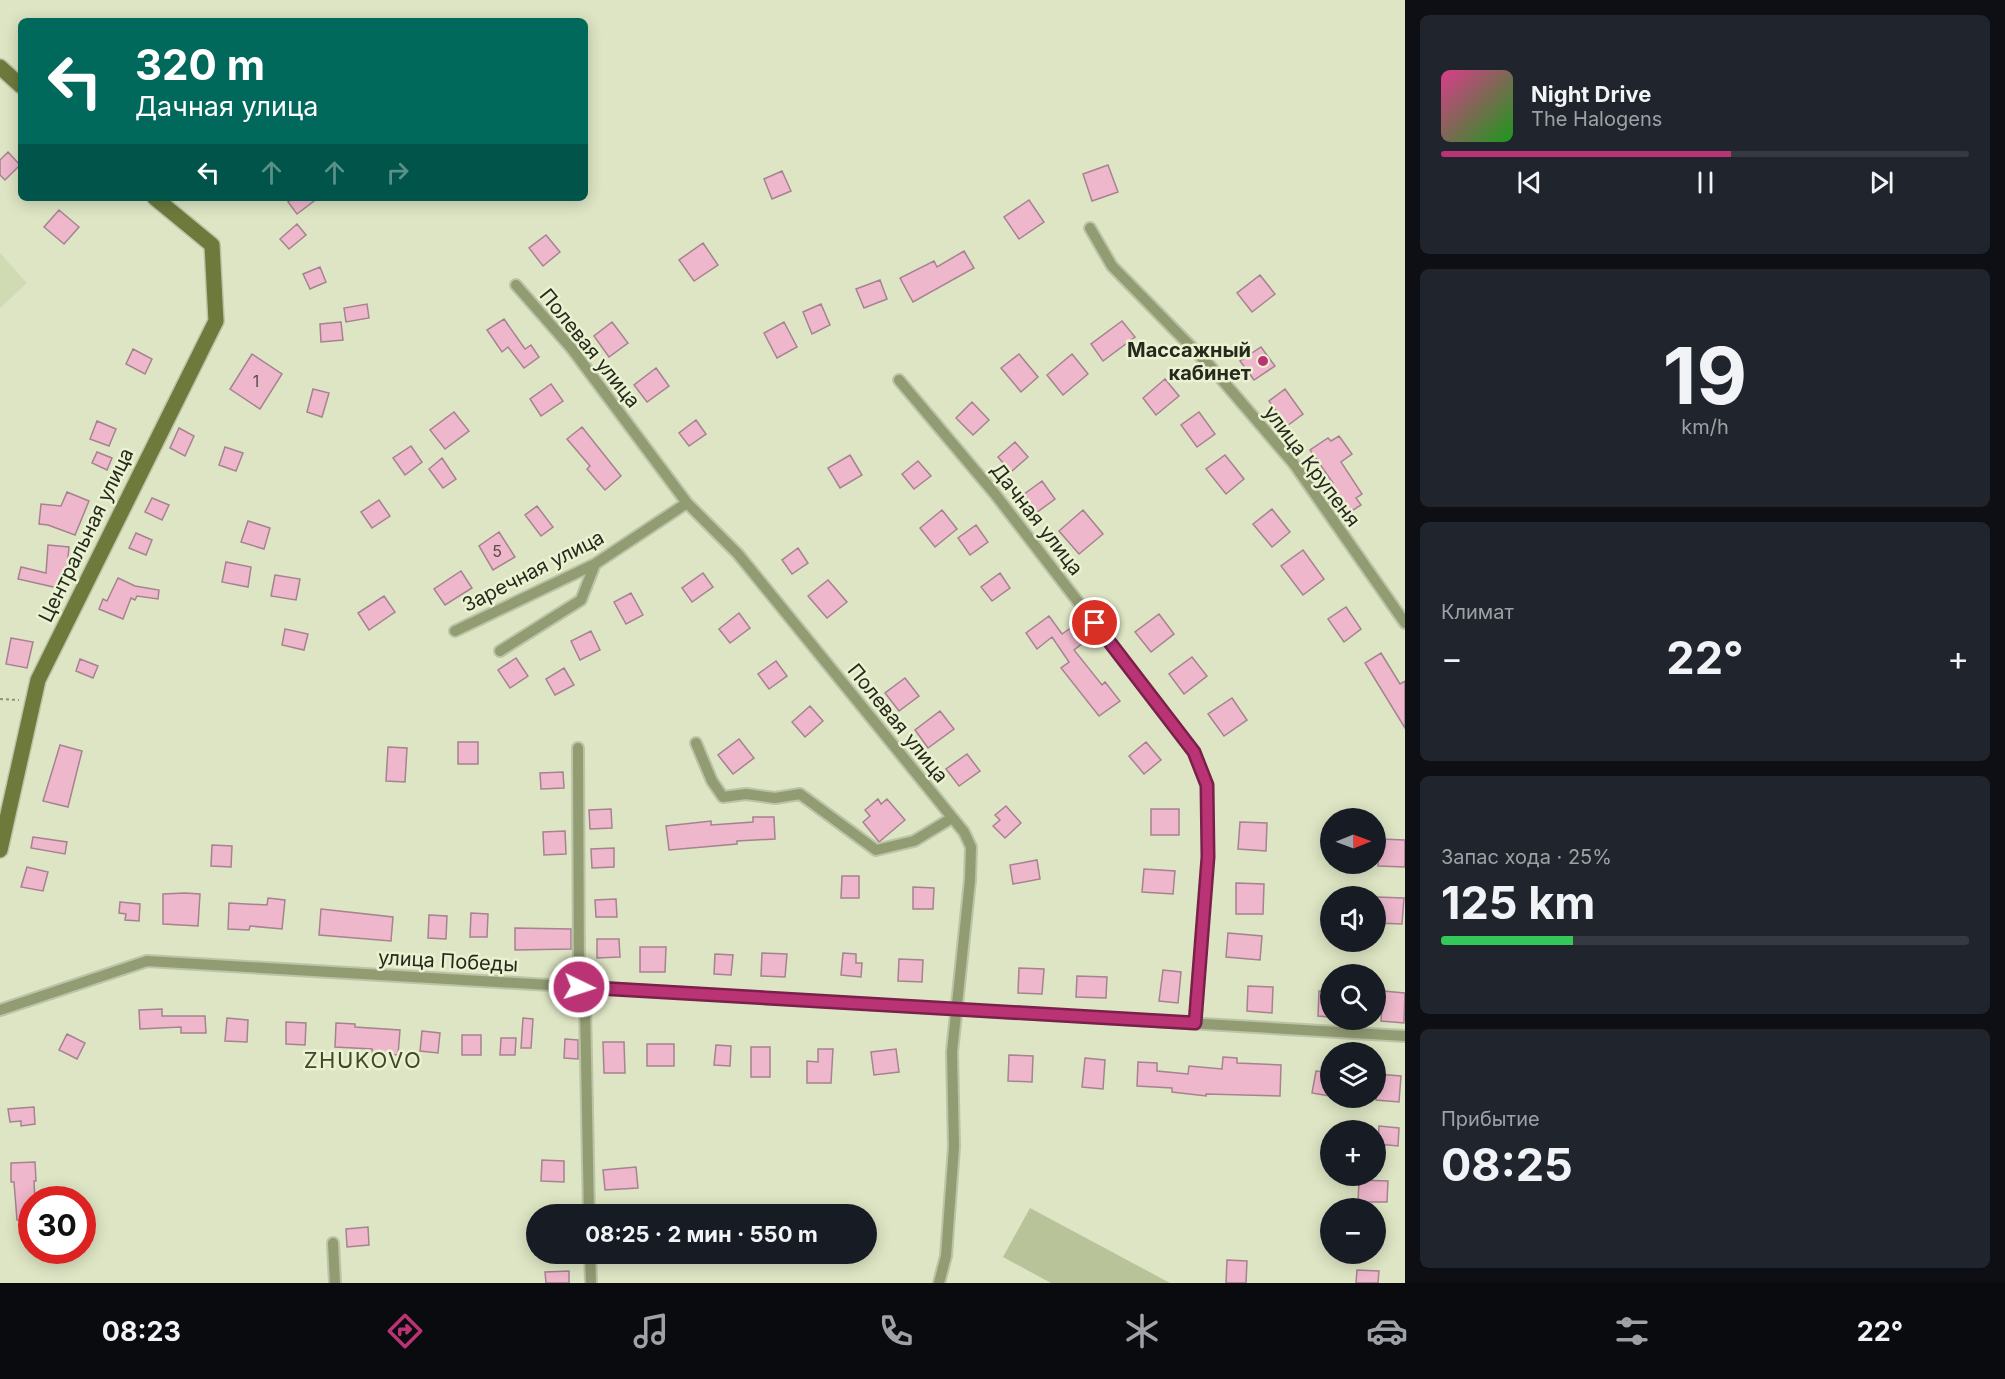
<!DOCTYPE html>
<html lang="ru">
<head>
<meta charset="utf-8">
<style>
	:root { --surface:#171b24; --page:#20242c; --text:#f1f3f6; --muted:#9ea1a6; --line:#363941; --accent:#ba3374 }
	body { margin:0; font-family:Inter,sans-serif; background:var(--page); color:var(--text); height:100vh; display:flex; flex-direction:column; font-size:22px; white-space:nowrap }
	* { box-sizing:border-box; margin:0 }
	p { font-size:20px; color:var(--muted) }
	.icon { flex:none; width:33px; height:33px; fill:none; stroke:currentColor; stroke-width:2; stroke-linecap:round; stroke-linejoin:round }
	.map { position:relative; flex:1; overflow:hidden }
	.details { display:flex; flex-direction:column; gap:15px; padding:15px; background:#0d0f14; width:600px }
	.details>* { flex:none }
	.banner { position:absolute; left:18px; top:18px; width:570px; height:183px; border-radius:9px; box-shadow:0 3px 15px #0003; background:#00695c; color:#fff; overflow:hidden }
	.needle { width:39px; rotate:89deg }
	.tools { position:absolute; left:1320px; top:808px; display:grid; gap:12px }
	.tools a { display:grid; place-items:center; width:66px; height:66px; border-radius:50%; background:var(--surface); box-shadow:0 3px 15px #0003; font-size:30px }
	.speed { position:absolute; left:18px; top:1186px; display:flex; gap:12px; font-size:30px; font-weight:700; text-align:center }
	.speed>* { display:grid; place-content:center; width:78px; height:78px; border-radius:50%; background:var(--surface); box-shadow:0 3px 15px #0003; line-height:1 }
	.speed .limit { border:9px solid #d22; background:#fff; color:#111 }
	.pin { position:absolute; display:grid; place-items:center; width:51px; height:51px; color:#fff; margin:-26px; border:3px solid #fff; border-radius:50%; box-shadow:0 2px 6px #0007 }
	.me { position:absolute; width:66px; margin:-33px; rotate:94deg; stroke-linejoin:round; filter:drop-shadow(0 0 4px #0008) }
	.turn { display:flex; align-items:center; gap:21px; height:126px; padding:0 18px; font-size:27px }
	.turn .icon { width:78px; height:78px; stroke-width:2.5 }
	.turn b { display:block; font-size:42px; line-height:51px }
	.lanes { display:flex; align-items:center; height:57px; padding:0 18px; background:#0003; justify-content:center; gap:30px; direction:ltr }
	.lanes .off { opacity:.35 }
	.big { font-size:45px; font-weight:700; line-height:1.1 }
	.details .widget { flex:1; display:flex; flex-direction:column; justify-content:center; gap:9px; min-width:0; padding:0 21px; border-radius:9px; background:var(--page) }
	.details .dial { align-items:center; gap:0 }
	.dial b { font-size:78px; line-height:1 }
	.song { display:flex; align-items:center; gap:18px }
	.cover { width:72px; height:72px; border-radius:9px; background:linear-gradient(135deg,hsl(330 70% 55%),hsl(120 70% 35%)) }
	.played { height:6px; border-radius:3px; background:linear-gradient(90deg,var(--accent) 55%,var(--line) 55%) }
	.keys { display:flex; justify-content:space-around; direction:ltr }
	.heat { display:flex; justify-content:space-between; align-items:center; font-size:33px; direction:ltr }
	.charge { height:9px; border-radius:4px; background:linear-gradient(90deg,#34c759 25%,var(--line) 0) }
	.trip { position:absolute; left:526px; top:1204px; width:351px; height:60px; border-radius:30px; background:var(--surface); box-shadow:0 3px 15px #0003; font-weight:700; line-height:60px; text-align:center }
	.dock { display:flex; height:96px; justify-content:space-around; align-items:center; background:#090b0e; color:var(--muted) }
	.dock .icon { width:42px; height:42px }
	.dock .current { color:var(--accent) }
	.dock b { font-size:27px; color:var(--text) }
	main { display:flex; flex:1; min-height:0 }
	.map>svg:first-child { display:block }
</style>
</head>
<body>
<main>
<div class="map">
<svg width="1405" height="1283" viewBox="0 0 1405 1283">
	<rect width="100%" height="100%" fill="#dde5c4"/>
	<path fill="#d1dbb3" d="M0 253 27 283 0 308Z"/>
	<path fill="#b9c399" d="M1030 1208 1170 1283H1051L1003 1257Z"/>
	<path fill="#eeb7cb" stroke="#a5838f" stroke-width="1.5" d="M8 152 20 165 5 180 0 175V160Z
		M1108 165 1118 192 1092 201 1083 174Z
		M782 171 791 191 772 199 764 179Z
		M294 198H318L297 214 288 202Z
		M1029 200 1044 222 1019 239 1004 217Z
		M59 210 79 227 64 244 44 227Z
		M297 224 306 235 289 249 280 239Z
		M546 235 560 252 543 266 529 248Z
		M703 243 718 265 694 281 679 260Z
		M964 251 974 268 913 302 900 278 934 261 937 267Z
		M320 267 326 282 310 289 303 274Z
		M1260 275 1275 294 1252 312 1237 293Z
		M880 280 887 299 864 308 856 289Z
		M367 304 369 318 346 322 344 308Z
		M821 304 830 325 812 334 803 312Z
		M504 319 525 349 531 345 539 357 524 368 508 347 502 352 487 330Z
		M1122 321 1135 337 1103 361 1091 344Z
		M341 322 343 340 321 342 320 324Z
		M612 322 628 343 609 357 594 336Z
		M784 322 797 347 777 358 764 333Z
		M1261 347 1275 366 1254 380 1240 361Z
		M133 349 152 359 145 374 126 364Z
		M252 354 282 374 260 409 230 389Z
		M1019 354 1038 377 1021 392 1001 368Z
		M1072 354 1088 374 1063 395 1047 375Z
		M656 368 669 386 647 402 634 385Z
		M1165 379 1179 396 1156 415 1143 398Z
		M551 384 563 401 541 416 530 399Z
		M313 389 329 393 322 417 307 412Z
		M1285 389 1303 414 1287 426 1269 401Z
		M972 402 989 420 973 435 956 418Z
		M454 412 469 431 445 449 430 430Z
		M1199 412 1215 434 1197 447 1181 425Z
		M696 420 706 434 689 446 679 433Z
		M97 421 116 429 109 446 90 439Z
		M582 427 621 476 605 490 587 469 590 466 567 439Z
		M179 428 194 436 185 456 170 448Z
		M1339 436 1352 454 1341 462 1362 494 1356 498 1361 505 1347 514 1329 486 1333 483 1310 450 1328 438 1331 441Z
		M1015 442 1028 457 1011 472 998 457Z
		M411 446 422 462 405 475 393 458Z
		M225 447 243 453 236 471 219 465Z
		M97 452 112 458 107 470 92 463Z
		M850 455 862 475 840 488 828 468Z
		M1225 455 1244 479 1226 494 1206 469Z
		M442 458 456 479 443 488 429 469Z
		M918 461 931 476 914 489 902 474Z
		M1042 481 1055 499 1036 513 1023 495Z
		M67 492 89 501 75 535 48 525 39 524 41 504 61 506Z
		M152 498 169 505 162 520 145 512Z
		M379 500 390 516 372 528 361 512Z
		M537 506 553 527 541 536 525 515Z
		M1272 509 1290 532 1272 547 1253 524Z
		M942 510 957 529 935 547 920 528Z
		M1083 510 1103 534 1079 554 1059 531Z
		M248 521 270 528 264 549 241 542Z
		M976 525 988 542 970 555 958 538Z
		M499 532 515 557 493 570 479 546Z
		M136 533 152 540 146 555 129 548Z
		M48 545 69 547 67 568H64L58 588 18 579 21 567 46 573Z
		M798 548 808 563 792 574 782 560Z
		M1303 550 1324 579 1303 595 1281 566Z
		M226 562 251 567 248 587 222 582Z
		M461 571 472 588 445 605 434 589Z
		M703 573 713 587 692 602 682 588Z
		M1000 573 1010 588 992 601 981 587Z
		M275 575 300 579 296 600 271 596Z
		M118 578 135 586 159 590 158 599 137 596 135 600 131 598 123 619 99 609 103 599 107 601Z
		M828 580 847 602 827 618 808 596Z
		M631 593 643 615 626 624 614 602Z
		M384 596 395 612 369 630 358 613Z
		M1346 607 1361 629 1344 642 1328 619Z
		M739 613 750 628 730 643 719 629Z
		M1159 614 1174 634 1151 652 1135 632Z
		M1049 616 1062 634 1072 627 1083 643 1074 650 1102 685 1105 682 1120 701 1099 716 1061 668 1069 662 1052 637 1037 649 1026 633Z
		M285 629 308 634 304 650 282 645Z
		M591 631 600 650 580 660 571 641Z
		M11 638 33 642 27 668 6 664Z
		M1381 653 1400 684 1405 681V728L1365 663Z
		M1192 657 1207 676 1184 694 1169 674Z
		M516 658 528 676 510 688 498 670Z
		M80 659 98 666 93 678 76 671Z
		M776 661 787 676 769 689 758 674Z
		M564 668 574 685 555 695 546 679Z
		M905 678 919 696 899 711 885 693Z
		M1232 698 1247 720 1224 736 1208 714Z
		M810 706 823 721 805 737 792 722Z
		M940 711 954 729 928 748 915 730Z
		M739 739 754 758 733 774 718 755Z
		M458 742H478V764H458Z
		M1146 742 1161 760 1144 774 1129 756Z
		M60 745 82 751 68 807 43 801Z
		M388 747 407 748 405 782 386 781Z
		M967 754 980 771 959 786 946 769Z
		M563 772 564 788 541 789 540 773Z
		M878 799 881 804 887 799 905 820 879 842 863 822 870 816 865 810Z
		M1006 806 1021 823 1005 838 993 826 1000 820 995 815Z
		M611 809 612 828 590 829 589 810Z
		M1151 809H1179V835H1151Z
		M753 817H774L775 839 737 841V844L669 850 666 826 711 821V825L753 822Z
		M1240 822 1267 823 1266 851 1238 849Z
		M565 831 566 854 544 855 543 832Z
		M33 837 67 842 65 854 31 848Z
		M1380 839 1405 840V867L1378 866Z
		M212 845 232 846 231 867 211 866Z
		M614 848V867L592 868 591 849Z
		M1037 860 1040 879 1013 884 1010 865Z
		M27 867 48 872 43 891 21 887Z
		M1144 869 1175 871 1173 894 1142 892Z
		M842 876H859V898H841Z
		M1236 883 1264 884 1263 914H1236Z
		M913 887 934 888 933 909H913Z
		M185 893 200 894 198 926 163 924V894Z
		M1376 897 1404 898 1402 924 1376 923Z
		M268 898 285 900 282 929 250 926 249 930 228 929 229 903 267 905Z
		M616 899 617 917H596L595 900Z
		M120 902 140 904 139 921 125 920 126 914 119 913Z
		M321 909 393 917 391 941 319 935Z
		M471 913 488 914 487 937H470Z
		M429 915 447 916 446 939 428 938Z
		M515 928 571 929V949L515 950Z
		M1228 933 1262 936 1260 960 1226 957Z
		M597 939H619L620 957 597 958Z
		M640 947H666L665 972H640Z
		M762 953 787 954 785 977 761 976Z
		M843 953 856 954V963H862L861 977 841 975Z
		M715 954 733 955 731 975 714 974Z
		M899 959 923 960 922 982 898 981Z
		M1019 968 1044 969 1042 994 1018 993Z
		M1163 970 1181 972 1178 1003 1159 1001Z
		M1077 976 1107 977 1106 998 1076 997Z
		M1248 986 1273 987 1272 1013 1247 1011Z
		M1319 991 1330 992V1017L1318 1016Z
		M1383 991 1405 993 1404 1023 1381 1021Z
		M162 1009V1016H205L206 1033H181V1027L140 1029 139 1010Z
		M227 1018 248 1020 247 1042 225 1041Z
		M523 1018 533 1019 531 1048H521Z
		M286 1022 306 1023 305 1045 286 1044Z
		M336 1023 355 1024V1027L400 1030 398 1055 372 1053V1049L335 1047Z
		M422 1031 440 1033 438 1053 420 1051Z
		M67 1034 85 1043 77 1059 59 1050Z
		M462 1035H481V1055H462Z
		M501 1038H516L515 1055H500Z
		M565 1039 578 1040V1059L564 1058Z
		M603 1042H624L625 1073H604Z
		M647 1044H674V1066H647Z
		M716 1045 731 1046 730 1066 714 1065Z
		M751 1047H770V1077H751Z
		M818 1049H833L831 1083H807V1061L818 1062Z
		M896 1049 899 1072 874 1075 871 1052Z
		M1009 1055 1033 1056 1032 1082 1008 1081Z
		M1223 1057 1237 1058V1063L1281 1065 1280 1096 1206 1094V1096L1172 1092V1088L1137 1086 1138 1062 1157 1063V1071L1188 1074 1189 1066 1222 1069Z
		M1085 1058 1105 1060 1103 1089 1082 1087Z
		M1316 1071 1330 1073V1096L1312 1093Z
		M1376 1074 1401 1076 1399 1102 1376 1100Z
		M34 1107 35 1124 21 1126V1121L10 1122 8 1109Z
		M1379 1126 1399 1128 1398 1146 1378 1144Z
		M542 1160 564 1161V1182L541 1181Z
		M35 1162 36 1181H34L35 1200H32V1219L17 1220 14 1182H11V1163Z
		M636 1167 638 1188 605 1190 603 1170Z
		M1359 1180 1388 1181 1387 1202H1358Z
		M368 1227 369 1245 347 1247 346 1229Z
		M1227 1260 1247 1261 1246 1283H1226Z
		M1357 1270 1379 1271 1378 1283H1356Z
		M569 1271V1283H546L545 1272Z"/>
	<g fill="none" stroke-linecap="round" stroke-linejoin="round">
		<defs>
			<path id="street" d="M1090 228 1112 266 1211 367 1294 464 1405 623
				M516 285 572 349 687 503 738 554 964 832 971 847 970 880 952 1052 954 1147 946 1256 939 1283
				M899 380 995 494 1194 752 1207 785 1208 857 1195 1023
				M455 631 595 564 687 503
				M500 651 581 600 595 564
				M696 743 712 781 723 797 746 794 775 798 800 794 876 850 914 841 952 818
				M578 748 579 987
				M585 1005 589 1215
				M0 1010 147 961 1405 1036
				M333 1243 335 1283
				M590 1254 591 1283"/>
			<path id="secondary" d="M0 67 21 86
				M0 850 38 680 216 321 212 245 155 198"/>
		</defs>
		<use href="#street" stroke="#bcc3a6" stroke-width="14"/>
		<use href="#secondary" stroke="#bcc3a6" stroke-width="18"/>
		<path stroke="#8d937b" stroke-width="2" stroke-dasharray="3 3" stroke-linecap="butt" d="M0 699 19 700"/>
		<use href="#street" stroke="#929c73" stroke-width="10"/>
		<use href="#secondary" stroke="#6d7a3c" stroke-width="15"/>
	</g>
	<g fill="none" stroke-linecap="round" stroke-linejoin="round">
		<defs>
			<path id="route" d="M579 987 1195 1023 1208 857 1207 785 1194 752 1095 623"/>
		</defs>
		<use href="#route" stroke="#79214b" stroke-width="15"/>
		<use href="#route" stroke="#ba3374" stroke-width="10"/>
	</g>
	<circle fill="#ba3374" stroke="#eaf2d1" stroke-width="2" cx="1263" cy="361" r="6"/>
	<g text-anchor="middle" stroke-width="5" stroke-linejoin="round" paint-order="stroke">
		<g font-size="16" fill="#584c48">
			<text x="256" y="387">1</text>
			<text x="497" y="557">5</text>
		</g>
		<g font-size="20" fill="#26291d" stroke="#eaf2d1">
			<text transform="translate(590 348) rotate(51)" y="7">Полевая улица</text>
			<text transform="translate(1312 466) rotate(53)" y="7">улица Крупеня</text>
			<text transform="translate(1037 519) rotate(52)" y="7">Дачная улица</text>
			<text transform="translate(86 535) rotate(-64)" y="7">Центральная улица</text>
			<text transform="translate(533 571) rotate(-27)" y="7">Заречная улица</text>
			<text transform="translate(898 723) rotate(51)" y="7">Полевая улица</text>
			<text transform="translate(448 961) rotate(3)" y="7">улица Победы</text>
		</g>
		<g font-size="20" font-weight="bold" fill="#26291d" stroke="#eaf2d1" text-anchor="end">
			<text x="1251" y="357">Массажный<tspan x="1251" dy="23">кабинет</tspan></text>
		</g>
		<g font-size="22" letter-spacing="1.5" fill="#41472b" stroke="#eaf2d1">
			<text x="363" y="1068">ZHUKOVO</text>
		</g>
	</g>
</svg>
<div class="tools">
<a><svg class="needle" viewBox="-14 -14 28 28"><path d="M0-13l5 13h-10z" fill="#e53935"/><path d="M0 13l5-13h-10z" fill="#9ea1a6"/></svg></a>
<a><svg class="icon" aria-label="sound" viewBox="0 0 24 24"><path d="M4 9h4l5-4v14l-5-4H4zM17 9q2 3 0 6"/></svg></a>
<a><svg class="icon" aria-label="search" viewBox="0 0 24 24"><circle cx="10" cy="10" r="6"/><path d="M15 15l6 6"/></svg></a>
<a><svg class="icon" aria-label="layers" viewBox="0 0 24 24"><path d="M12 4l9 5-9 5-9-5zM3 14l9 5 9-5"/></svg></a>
<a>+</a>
<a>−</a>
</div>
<div class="speed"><div class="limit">30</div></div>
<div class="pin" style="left:1095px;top:623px;background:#d93025"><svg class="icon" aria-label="arrive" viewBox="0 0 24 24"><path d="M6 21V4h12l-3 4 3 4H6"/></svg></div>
<svg class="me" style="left:579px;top:987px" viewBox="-20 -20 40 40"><circle r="17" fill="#ba3374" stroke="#fff" stroke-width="3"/><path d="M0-11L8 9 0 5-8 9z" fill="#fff"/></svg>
<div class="trip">08:25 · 2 мин · 550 m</div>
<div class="banner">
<div class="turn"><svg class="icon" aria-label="left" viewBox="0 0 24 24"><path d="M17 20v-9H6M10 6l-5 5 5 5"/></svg><div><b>320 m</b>Дачная улица</div></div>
<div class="lanes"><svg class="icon" aria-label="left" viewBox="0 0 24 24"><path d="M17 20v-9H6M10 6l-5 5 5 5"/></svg><svg class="icon off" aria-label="ahead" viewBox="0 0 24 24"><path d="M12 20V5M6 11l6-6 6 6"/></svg><svg class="icon off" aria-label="ahead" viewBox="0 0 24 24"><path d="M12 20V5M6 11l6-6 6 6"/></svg><svg class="icon off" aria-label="right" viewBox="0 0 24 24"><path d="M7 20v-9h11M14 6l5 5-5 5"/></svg></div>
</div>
</div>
<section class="details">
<div class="widget">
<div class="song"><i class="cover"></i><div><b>Night Drive</b><p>The Halogens</p></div></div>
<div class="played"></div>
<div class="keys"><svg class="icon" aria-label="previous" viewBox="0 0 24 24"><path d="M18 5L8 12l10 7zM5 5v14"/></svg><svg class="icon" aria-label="pause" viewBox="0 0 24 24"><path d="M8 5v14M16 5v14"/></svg><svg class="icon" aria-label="next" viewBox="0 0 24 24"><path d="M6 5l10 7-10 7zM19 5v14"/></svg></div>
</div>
<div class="widget dial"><b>19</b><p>km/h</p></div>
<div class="widget"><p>Климат</p>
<div class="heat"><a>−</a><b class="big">22°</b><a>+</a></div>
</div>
<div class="widget"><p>Запас хода · 25%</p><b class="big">125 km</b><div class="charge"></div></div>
<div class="widget"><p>Прибытие</p><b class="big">08:25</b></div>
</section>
</main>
<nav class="dock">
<b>08:23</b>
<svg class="icon current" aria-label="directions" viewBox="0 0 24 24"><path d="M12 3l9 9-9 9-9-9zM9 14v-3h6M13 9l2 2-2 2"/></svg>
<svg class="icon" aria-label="music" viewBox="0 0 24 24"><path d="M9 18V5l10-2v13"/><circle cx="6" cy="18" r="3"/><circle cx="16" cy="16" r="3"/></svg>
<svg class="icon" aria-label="phone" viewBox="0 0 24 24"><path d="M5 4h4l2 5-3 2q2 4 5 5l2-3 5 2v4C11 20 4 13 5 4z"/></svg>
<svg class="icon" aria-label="climate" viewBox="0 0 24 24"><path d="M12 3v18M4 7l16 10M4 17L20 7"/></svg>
<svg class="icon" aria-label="car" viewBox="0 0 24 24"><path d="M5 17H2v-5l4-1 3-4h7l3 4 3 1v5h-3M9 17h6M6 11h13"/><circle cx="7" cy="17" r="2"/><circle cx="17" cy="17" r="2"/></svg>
<svg class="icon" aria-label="filters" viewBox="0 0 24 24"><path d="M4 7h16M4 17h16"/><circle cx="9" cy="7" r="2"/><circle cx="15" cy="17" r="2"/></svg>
<b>22°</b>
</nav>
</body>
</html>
